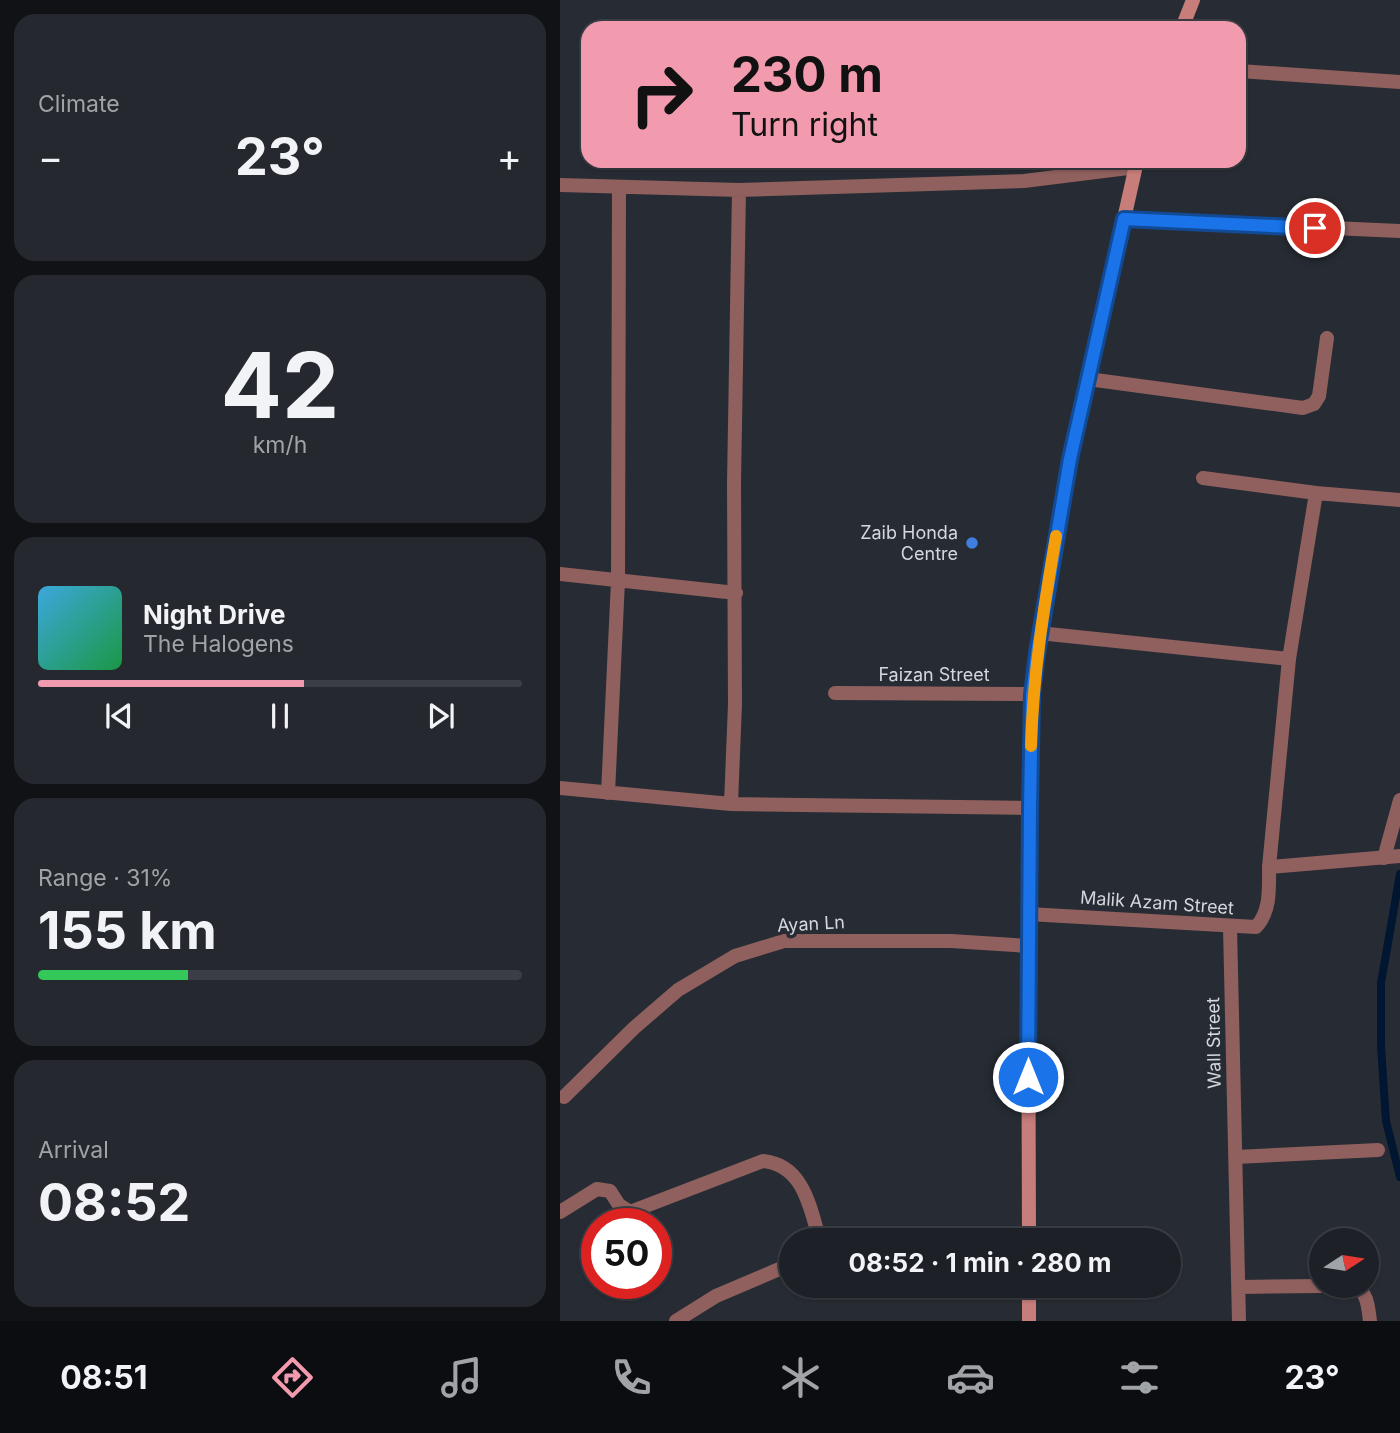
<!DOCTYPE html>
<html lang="en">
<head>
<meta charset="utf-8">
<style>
	:root { --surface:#1d2127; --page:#25292f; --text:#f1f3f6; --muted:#a0a3a7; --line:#3b3e44; --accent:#f29aae }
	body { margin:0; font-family:Inter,sans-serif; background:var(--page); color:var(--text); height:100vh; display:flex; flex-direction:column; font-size:26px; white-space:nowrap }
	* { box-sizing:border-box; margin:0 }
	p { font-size:23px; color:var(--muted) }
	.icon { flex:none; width:38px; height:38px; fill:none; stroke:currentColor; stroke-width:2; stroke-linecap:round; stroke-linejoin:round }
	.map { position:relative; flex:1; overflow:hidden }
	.drawer { display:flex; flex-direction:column; gap:14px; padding:14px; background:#101215; width:560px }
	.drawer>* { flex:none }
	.banner { position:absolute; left:21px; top:21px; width:665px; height:147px; border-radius:21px; box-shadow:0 2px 5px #0004,0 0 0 2px var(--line); background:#f29aae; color:#111; overflow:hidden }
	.needle { width:46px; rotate:78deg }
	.fabs { position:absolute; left:749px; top:1228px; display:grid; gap:14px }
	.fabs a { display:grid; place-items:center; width:70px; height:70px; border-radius:50%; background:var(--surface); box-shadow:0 2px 5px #0004,0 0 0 2px var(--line); font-size:35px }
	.speed { position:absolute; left:21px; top:1208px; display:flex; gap:14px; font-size:35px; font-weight:700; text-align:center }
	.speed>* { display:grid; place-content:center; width:91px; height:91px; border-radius:50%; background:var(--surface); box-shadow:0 2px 5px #0004,0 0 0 2px var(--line); line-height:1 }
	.speed .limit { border:10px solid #d22; background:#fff; color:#111 }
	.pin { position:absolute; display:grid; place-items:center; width:60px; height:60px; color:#fff; margin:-30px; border:4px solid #fff; border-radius:50%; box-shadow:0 2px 7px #0007 }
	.me { position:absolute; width:77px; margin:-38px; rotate:0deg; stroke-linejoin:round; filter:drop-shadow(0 0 5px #0008) }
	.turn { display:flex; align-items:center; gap:24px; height:147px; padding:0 35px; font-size:32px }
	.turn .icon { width:91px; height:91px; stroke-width:2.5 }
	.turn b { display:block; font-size:49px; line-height:60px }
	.big { font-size:52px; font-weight:700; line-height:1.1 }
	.drawer .card { flex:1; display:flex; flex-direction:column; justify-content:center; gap:10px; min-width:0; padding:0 24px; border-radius:21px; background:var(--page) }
	.drawer .dial { align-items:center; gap:0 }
	.dial b { font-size:91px; line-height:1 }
	.song { display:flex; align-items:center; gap:21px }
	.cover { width:84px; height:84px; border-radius:10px; background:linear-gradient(135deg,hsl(200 70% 55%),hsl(140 70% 35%)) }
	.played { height:7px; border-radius:4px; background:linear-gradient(90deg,var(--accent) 55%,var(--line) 55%) }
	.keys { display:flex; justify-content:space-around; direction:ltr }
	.heat { display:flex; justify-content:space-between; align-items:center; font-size:38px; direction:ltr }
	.charge { height:10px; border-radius:5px; background:linear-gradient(90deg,#34c759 31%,var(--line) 0) }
	.trip { position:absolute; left:219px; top:1228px; width:402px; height:70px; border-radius:35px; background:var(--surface); box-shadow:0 2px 5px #0004,0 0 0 2px var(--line); font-weight:700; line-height:70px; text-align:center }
	.dock { display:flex; height:112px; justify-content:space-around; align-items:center; background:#0c0d10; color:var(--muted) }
	.dock .icon { width:49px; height:49px }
	.dock .on { color:var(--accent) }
	.dock b { font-size:32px; color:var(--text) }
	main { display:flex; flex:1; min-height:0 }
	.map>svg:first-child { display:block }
</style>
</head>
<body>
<main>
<section class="drawer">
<div class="card"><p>Climate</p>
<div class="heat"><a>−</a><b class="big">23°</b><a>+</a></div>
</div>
<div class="card dial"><b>42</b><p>km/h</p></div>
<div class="card">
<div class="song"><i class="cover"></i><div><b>Night Drive</b><p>The Halogens</p></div></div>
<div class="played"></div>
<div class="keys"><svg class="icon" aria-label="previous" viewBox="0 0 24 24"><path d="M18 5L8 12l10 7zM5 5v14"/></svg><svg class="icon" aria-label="pause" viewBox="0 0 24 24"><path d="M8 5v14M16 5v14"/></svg><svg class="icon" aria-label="next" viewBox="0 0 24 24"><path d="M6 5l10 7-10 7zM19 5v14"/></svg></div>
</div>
<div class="card"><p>Range · 31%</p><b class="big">155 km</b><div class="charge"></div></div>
<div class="card"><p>Arrival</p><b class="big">08:52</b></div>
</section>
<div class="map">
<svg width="840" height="1321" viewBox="0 0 840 1321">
	<rect width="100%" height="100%" fill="#272c34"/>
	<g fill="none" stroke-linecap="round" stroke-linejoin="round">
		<path stroke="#011631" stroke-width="8" d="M840 874 821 983V1046L826 1121 840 1177"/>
		<path stroke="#8f605e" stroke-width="14" d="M679 71 840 82
			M0 185 179 190 464 181 576 167
			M564 219 840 231
			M528 379 743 408 754 404 759 396 767 338
			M643 478 756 493 840 500
			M0 574 176 593
			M479 633 729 659
			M275 693 472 694
			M0 788 171 804 470 808
			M48 793 58 581 59 187
			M171 804 175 704 174 483 179 190
			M824 858 840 800
			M709 867 729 659 756 493
			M670 927 679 1321
			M4 1097 74 1028 118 990 175 956 224 941H391L468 946
			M676 1157 818 1150
			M0 1212 37 1189 50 1191 59 1205 70 1212 203 1161C244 1165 250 1208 260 1241
			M397 1241 469 1235
			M794 1286C808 1292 808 1307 810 1321
			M679 1287 761 1286
			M116 1321 156 1296 231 1264"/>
		<path stroke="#8f605e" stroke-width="14" d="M468 914 696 927C711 911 709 888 709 867L840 856"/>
		<path stroke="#c77d7a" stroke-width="14" d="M622 28 633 0
			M469 1241 468 914 472 694 479 633 510 459 577 161
			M469 1286V1321"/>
	</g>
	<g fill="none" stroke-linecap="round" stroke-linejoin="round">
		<defs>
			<path id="route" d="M468 1077 470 808 472 694 477 653 510 459 564 219 755 228"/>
		</defs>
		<use href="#route" stroke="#114b97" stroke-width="18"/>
		<use href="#route" stroke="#1a73e8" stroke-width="12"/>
		<path stroke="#f59e0b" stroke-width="12" d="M471 746C473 674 484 606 496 536"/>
	</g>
	<circle fill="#3f7fe0" stroke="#272c34" stroke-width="2.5" cx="412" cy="543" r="7"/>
	<g text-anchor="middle" stroke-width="7" stroke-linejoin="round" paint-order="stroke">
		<g font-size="18" fill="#d4d7dc" stroke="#272c34" text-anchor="end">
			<text x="398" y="539">Zaib Honda<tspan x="398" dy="21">Centre</tspan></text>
		</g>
		<g font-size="18" fill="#d4d7dc" stroke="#272c34">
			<text x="374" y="681">Faizan Street</text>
			<text transform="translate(597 903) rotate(4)" y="6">Malik Azam Street</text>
			<text transform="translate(251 924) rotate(-3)" y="6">Ayan Ln</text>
			<text transform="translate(654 1043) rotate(-91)" y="6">Wall Street</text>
		</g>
	</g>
</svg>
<div class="fabs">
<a><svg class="needle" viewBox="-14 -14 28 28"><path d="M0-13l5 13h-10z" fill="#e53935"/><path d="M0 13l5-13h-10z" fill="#a0a3a7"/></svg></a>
</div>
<div class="speed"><div class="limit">50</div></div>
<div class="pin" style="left:755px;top:228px;background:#d93025"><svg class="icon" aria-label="arrive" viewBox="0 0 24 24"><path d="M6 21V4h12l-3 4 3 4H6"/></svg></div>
<svg class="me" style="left:468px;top:1077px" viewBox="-20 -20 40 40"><circle r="17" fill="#1a73e8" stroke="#fff" stroke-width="3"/><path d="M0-11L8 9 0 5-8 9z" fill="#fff"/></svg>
<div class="trip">08:52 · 1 min · 280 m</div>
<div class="banner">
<div class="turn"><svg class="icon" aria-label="right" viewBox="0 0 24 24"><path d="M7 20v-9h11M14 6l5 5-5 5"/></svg><div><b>230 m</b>Turn right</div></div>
</div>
</div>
</main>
<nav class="dock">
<b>08:51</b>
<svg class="icon on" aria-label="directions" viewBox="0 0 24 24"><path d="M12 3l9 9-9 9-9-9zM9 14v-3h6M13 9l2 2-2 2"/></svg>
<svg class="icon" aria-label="music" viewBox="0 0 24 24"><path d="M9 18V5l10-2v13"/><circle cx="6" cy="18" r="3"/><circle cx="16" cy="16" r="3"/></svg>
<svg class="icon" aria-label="phone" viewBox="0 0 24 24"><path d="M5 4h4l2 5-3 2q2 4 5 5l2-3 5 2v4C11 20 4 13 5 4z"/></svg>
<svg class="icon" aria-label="climate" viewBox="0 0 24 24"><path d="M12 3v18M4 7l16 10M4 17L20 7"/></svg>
<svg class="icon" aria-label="car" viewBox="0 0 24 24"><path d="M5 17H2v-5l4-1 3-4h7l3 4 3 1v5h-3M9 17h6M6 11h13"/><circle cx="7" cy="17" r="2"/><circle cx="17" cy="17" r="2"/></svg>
<svg class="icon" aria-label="filters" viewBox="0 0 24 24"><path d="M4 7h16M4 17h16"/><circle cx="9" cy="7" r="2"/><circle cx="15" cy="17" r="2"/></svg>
<b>23°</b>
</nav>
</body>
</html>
